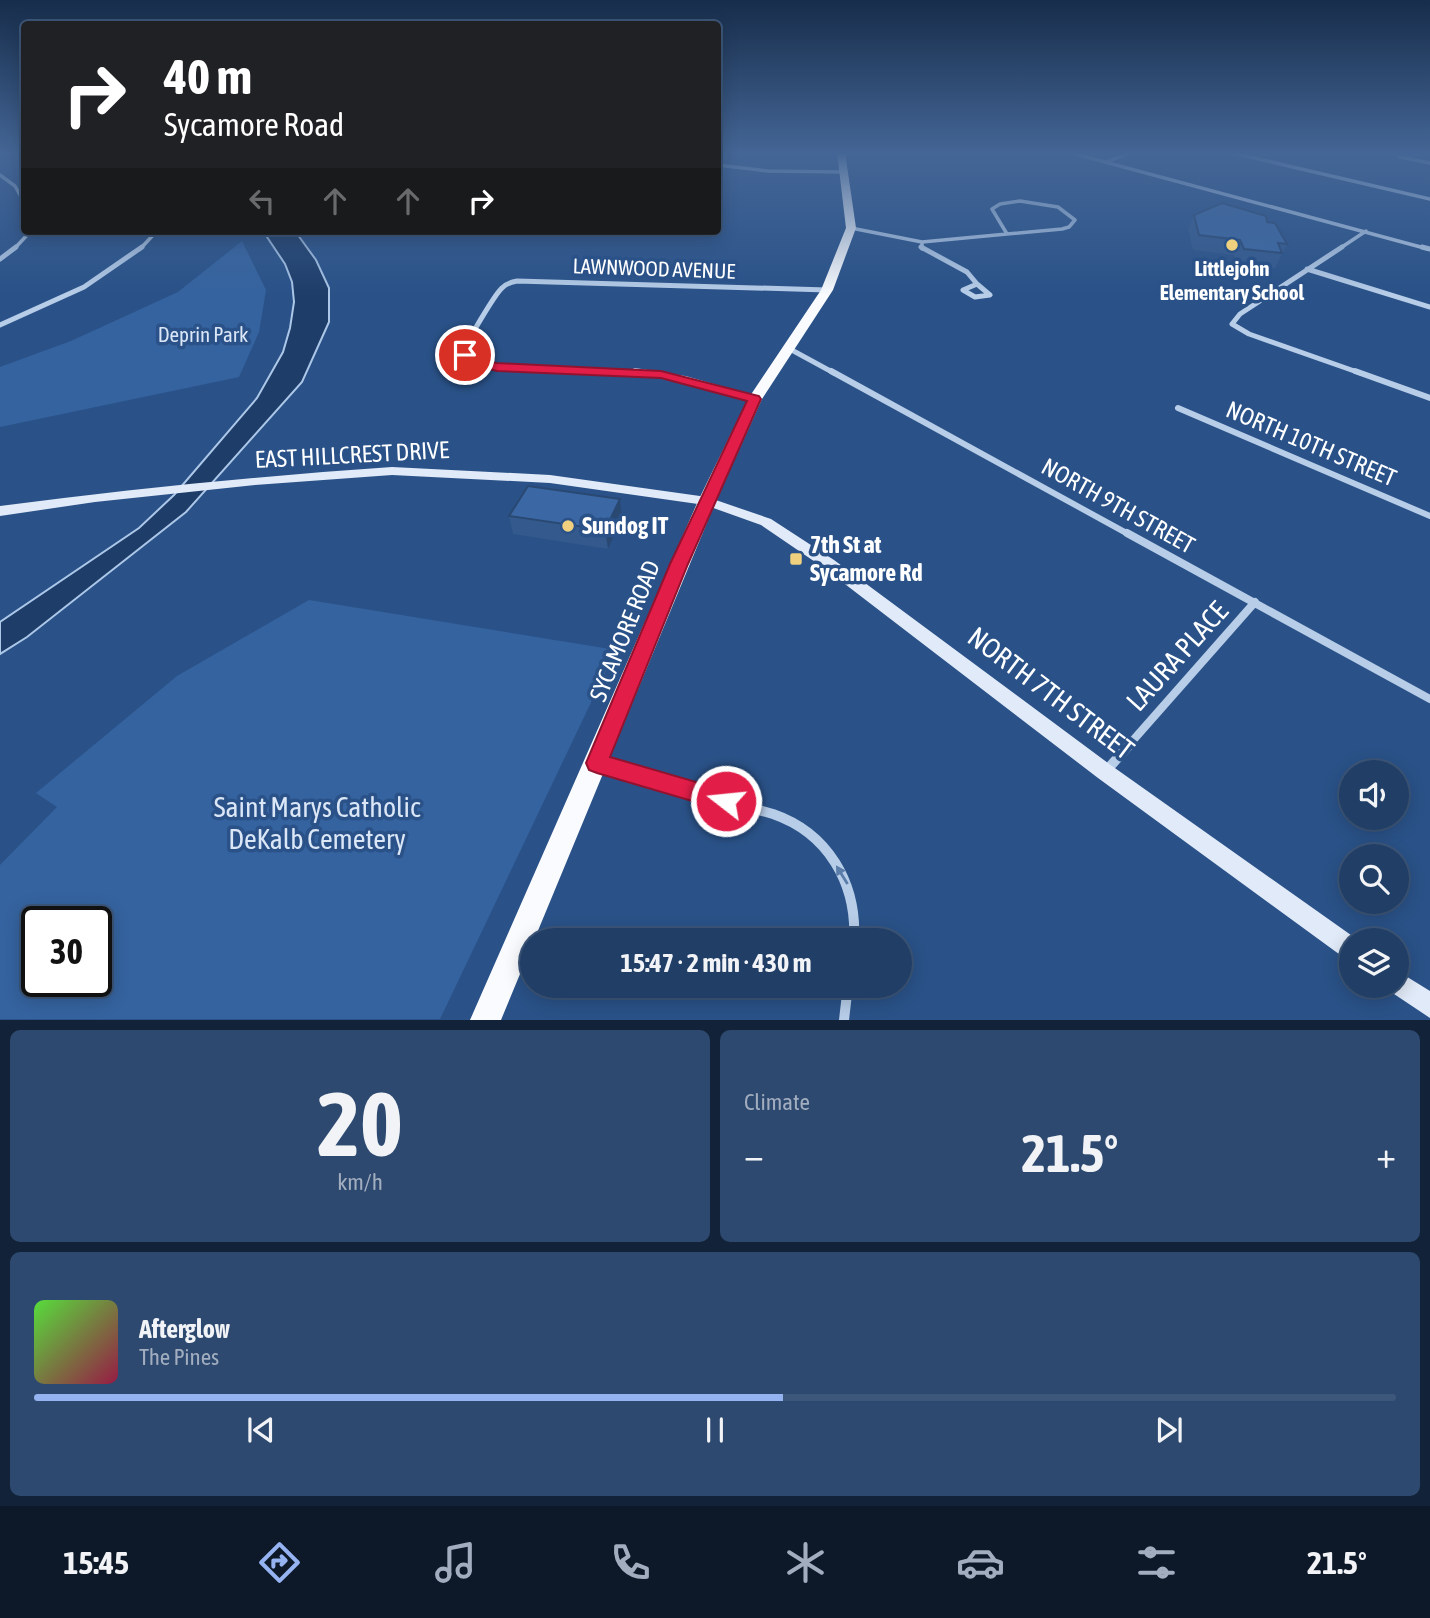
<!DOCTYPE html>
<html lang="en">
<head>
<meta charset="utf-8">
<style>
	:root { --surface:#203e66; --page:#2d496f; --text:#f1f3f6; --muted:#a2aebf; --line:#3d577a; --accent:#95b2f1 }
	body { margin:0; font-family:"Asap Condensed",sans-serif; background:var(--page); color:var(--text); height:100vh; display:flex; flex-direction:column; font-size:26px; white-space:nowrap }
	* { box-sizing:border-box; margin:0 }
	p { font-size:23px; color:var(--muted) }
	.icon { flex:none; width:38px; height:38px; fill:none; stroke:currentColor; stroke-width:2; stroke-linecap:round; stroke-linejoin:round }
	.map { position:relative; height:1020px; overflow:hidden }
	.sheet { display:flex; flex-direction:column; gap:10px; padding:10px; background:#122238; flex:1 }
	.sheet>* { flex:none }
	.banner { position:absolute; left:21px; top:21px; width:700px; height:214px; border-radius:7px; box-shadow:0 4px 18px #0003,0 0 0 2px var(--line); background:#202124; color:#fff; overflow:hidden }
	.buttons { position:absolute; left:1339px; top:760px; display:grid; gap:14px }
	.buttons a { display:grid; place-items:center; width:70px; height:70px; border-radius:50%; background:var(--surface); box-shadow:0 4px 18px #0003,0 0 0 2px var(--line); font-size:35px }
	.speed { position:absolute; left:21px; top:906px; display:flex; gap:14px; font-size:35px; font-weight:700; text-align:center }
	.speed>* { display:grid; place-content:center; width:91px; height:91px; border-radius:50%; background:var(--surface); box-shadow:0 4px 18px #0003,0 0 0 2px var(--line); line-height:1 }
	.speed .limit { border:4px solid #111; border-radius:10px; background:#fff; color:#111 }
	.pin { position:absolute; display:grid; place-items:center; width:60px; height:60px; color:#fff; margin:-30px; border:4px solid #fff; border-radius:50%; box-shadow:0 2px 7px #0007 }
	.me { position:absolute; width:77px; margin:-38px; rotate:286deg; stroke-linejoin:round; filter:drop-shadow(0 0 5px #0008) }
	.turn { display:flex; align-items:center; gap:24px; height:147px; padding:0 28px; font-size:32px }
	.turn .icon { width:91px; height:91px; stroke-width:2.5 }
	.turn b { display:block; font-size:49px; line-height:60px }
	.lanes { display:flex; align-items:center; height:66px; padding:0 28px; background:#0003; justify-content:center; gap:35px; direction:ltr }
	.lanes .off { opacity:.35 }
	.big { font-size:52px; font-weight:700; line-height:1.1 }
	.sheet .widget { flex:1; display:flex; flex-direction:column; justify-content:center; gap:10px; min-width:0; padding:0 24px; border-radius:10px; background:var(--page) }
	.sheet .dial { align-items:center; gap:0 }
	.dial b { font-size:91px; line-height:1 }
	.song { display:flex; align-items:center; gap:21px }
	.cover { width:84px; height:84px; border-radius:10px; background:linear-gradient(135deg,hsl(110 70% 55%),hsl(340 70% 35%)) }
	.played { height:7px; border-radius:4px; background:linear-gradient(90deg,var(--accent) 55%,var(--line) 55%) }
	.keys { display:flex; justify-content:space-around; direction:ltr }
	.heat { display:flex; justify-content:space-between; align-items:center; font-size:38px; direction:ltr }
	.sheet .tiles { flex:1; display:grid; gap:10px; grid-template-columns:1fr 1fr }
	.widget:last-child { grid-column:span 2 }
	.trip { position:absolute; left:520px; top:928px; width:392px; height:70px; border-radius:35px; background:var(--surface); box-shadow:0 4px 18px #0003,0 0 0 2px var(--line); font-weight:700; line-height:70px; text-align:center }
	.menu { display:flex; height:112px; justify-content:space-around; align-items:center; background:#0d1929; color:var(--muted) }
	.menu .icon { width:49px; height:49px }
	.menu .active { color:var(--accent) }
	.menu b { font-size:32px; color:var(--text) }
	.map>svg:first-child { display:block }
</style>
</head>
<body>
<div class="map">
<svg width="1430" height="1020" viewBox="0 0 1430 1020">
	<rect width="100%" height="100%" fill="#2a5288"/>
	<path fill="#35639f" fill-rule="evenodd" d="M242 241 266 290 259 332 239 377 0 427V367L71 341 178 292Z
		M309 600 616 650 440 1019H0V865L57 807 36 793 177 676ZM96 922V982H37V922Z"/>
	<path fill="#1e3d69" stroke="#acc7e8" stroke-width="2" d="M263 231H295L316 260 329 288V322L302 382 186 512 27 637 0 654V622L139 528 174 495 257 398 283 352 290 328 294 302 292 282 285 264Z"/>
	<g fill="none" stroke-linecap="round" stroke-linejoin="round">
		<path stroke="#b7cde8" stroke-width="3.5" d="M1068 152 1428 249
			M1229 152 1430 199
			M1400 157 1430 163
			M1106 162 1132 152
			M718 165 768 171 845 172
			M0 175 15 186 24 202
			M1020 201 1058 207 1075 220 1069 227 1062 229 1007 234 992 209 1000 204Z
			M851 228 922 242 1007 234
			M922 242V249
			M14 249 31 231
			M140 249 157 231
			M1339 249 1366 231"/>
		<path stroke="#b7cde8" stroke-width="5" d="M921 247 967 272 977 284
			M1342 247 1240 314 1232 324 1249 334 1360 373
			M1422 247 1430 249
			M0 259 16 247
			M1307 269 1430 307
			M977 284 990 295 975 297 963 290Z
			M0 325 84 287 142 247
			M788 348 834 373
			M654 373 510 369 470 360 465 350C466 342 496 293 502 288 506 284 511 282 517 281L827 290"/>
		<path stroke="#b7cde8" stroke-width="6" d="M635 371 685 379 755 399
			M831 371 1130 535
			M1355 371 1430 398
			M1178 408 1430 516"/>
		<path stroke="#b7cde8" stroke-width="8" d="M1127 533 1430 699
			M1128 746 1255 602"/>
		<path stroke="#b7cde8" stroke-width="10" d="M597 764 773 814C828 833 857 883 854 940
			M1106 771 1130 744
			M844 1020 848 985"/>
		<path fill="#e1eaf8" fill-rule="evenodd" d="M392 467 550 475 707 497 771 519 834 560 1112 766 1358 940H1351V961L1343 957 1098 778 824 568 761 525 705 505 550 483 392 475 255 485 95 502 0 516V506C130 489 261 476 392 467Z
			M1396 970 1430 991V1018L1388 990 1385 985H1396Z"/>
		<path fill="#f9fbfe" fill-rule="evenodd" d="M837 152H845L856 228 833 290 762 399 716 501 501 1020H470L698 501 748 399 821 290 846 228Z"/>
	</g>
	<path fill="#33598d" d="M1194 215 1267 222 1287 244 1275 268 1237 264 1234 255 1193 250 1188 229Z
		M509 516 622 518 608 549 513 534Z"/>
	<path fill="#294973" d="M620 499 622 518 608 549 605 530Z"/>
	<path fill="#3b68a4" stroke="#294973" stroke-width="2" d="M1222 203 1266 216 1267 222 1275 223 1287 244 1278 243 1282 253 1244 249 1240 240 1199 235 1194 215Z
		M528 486 620 499 605 530 509 516Z"/>
	<defs><path id="oneway-solid" d="M-6-.8H1V-3.2L6.5 0L1 3.2V.8H-6Z" transform="scale(1.75)"/></defs>
	<use fill="#5b7daa" href="#oneway-solid" transform="translate(842 875) rotate(-122)"/>
	<linearGradient id="sky" x2="0" y2="1"><stop stop-color="#172d4b"/><stop offset="0.52" stop-color="#446696"/><stop offset="1" stop-color="#446696" stop-opacity="0"/></linearGradient>
	<rect width="1430" height="295" fill="url(#sky)"/>
	<path fill="#e11d48" stroke="#92132f" stroke-width="2" d="M465 351 482 360 497 363 661 371 759 396 761 399 688 564 610 757 734 793 738 801 734 808 726 811 597 773 589 770 586 763 670 564 747 401 661 378 497 371 474 365 459 355Z"/>
	<g fill="#eed07f" stroke="#2a5288" stroke-width="2.5">
		<circle cx="1232" cy="245" r="7"/>
		<circle cx="568" cy="526" r="7"/>
		<rect x="789" y="552" width="14" height="14" rx="3.5"/>
	</g>
	<g text-anchor="middle" stroke-width="7" stroke-linejoin="round" paint-order="stroke">
		<g font-size="21" fill="#fff" stroke="#2a5288">
			<text transform="translate(654 269) rotate(2)" y="7">LAWNWOOD AVENUE</text>
		</g>
		<g font-size="21" font-weight="bold" fill="#fff" stroke="#2a5288">
			<text x="1232" y="276">Littlejohn<tspan x="1232" dy="24">Elementary School</tspan></text>
		</g>
		<g font-size="21" fill="#dbe7f7" stroke="#2a5288">
			<text x="203" y="342">Deprin Park</text>
		</g>
		<g font-size="24" fill="#fff" stroke="#2a5288">
			<text transform="translate(1311 444) rotate(23)" y="8">NORTH 10TH STREET</text>
			<text transform="translate(352 455) rotate(-3)" y="8">EAST HILLCREST DRIVE</text>
			<text transform="translate(1118 506) rotate(29)" y="8">NORTH 9TH STREET</text>
			<text transform="translate(625 631) rotate(-68)" y="8">SYCAMORE ROAD</text>
		</g>
		<g font-size="24" font-weight="bold" fill="#fff" stroke="#2a5288" text-anchor="start">
			<text x="582" y="534">Sundog IT</text>
			<text x="810" y="553">7th St at<tspan x="810" dy="28">Sycamore Rd</tspan></text>
		</g>
		<g font-size="28" fill="#fff" stroke="#2a5288">
			<text transform="translate(1177 656) rotate(-48)" y="10">LAURA PLACE</text>
			<text transform="translate(1051 693) rotate(37)" y="10">NORTH 7TH STREET</text>
		</g>
		<g font-size="28" fill="#dbe7f7" stroke="#2a5288">
			<text x="317" y="817">Saint Marys Catholic<tspan x="317" dy="32">DeKalb Cemetery</tspan></text>
		</g>
	</g>
</svg>
<div class="buttons">
<a><svg class="icon" aria-label="sound" viewBox="0 0 24 24"><path d="M4 9h4l5-4v14l-5-4H4zM17 9q2 3 0 6"/></svg></a>
<a><svg class="icon" aria-label="search" viewBox="0 0 24 24"><circle cx="10" cy="10" r="6"/><path d="M15 15l6 6"/></svg></a>
<a><svg class="icon" aria-label="layers" viewBox="0 0 24 24"><path d="M12 4l9 5-9 5-9-5zM3 14l9 5 9-5"/></svg></a>
</div>
<div class="speed"><div class="limit">30</div></div>
<div class="pin" style="left:465px;top:355px;background:#d93025"><svg class="icon" aria-label="arrive" viewBox="0 0 24 24"><path d="M6 21V4h12l-3 4 3 4H6"/></svg></div>
<svg class="me" style="left:726px;top:801px" viewBox="-20 -20 40 40"><circle r="17" fill="#e11d48" stroke="#fff" stroke-width="3"/><path d="M0-11L8 9 0 5-8 9z" fill="#fff"/></svg>
<div class="trip">15:47 · 2 min · 430 m</div>
<div class="banner">
<div class="turn"><svg class="icon" aria-label="right" viewBox="0 0 24 24"><path d="M7 20v-9h11M14 6l5 5-5 5"/></svg><div><b>40 m</b>Sycamore Road</div></div>
<div class="lanes"><svg class="icon off" aria-label="left" viewBox="0 0 24 24"><path d="M17 20v-9H6M10 6l-5 5 5 5"/></svg><svg class="icon off" aria-label="ahead" viewBox="0 0 24 24"><path d="M12 20V5M6 11l6-6 6 6"/></svg><svg class="icon off" aria-label="ahead" viewBox="0 0 24 24"><path d="M12 20V5M6 11l6-6 6 6"/></svg><svg class="icon" aria-label="right" viewBox="0 0 24 24"><path d="M7 20v-9h11M14 6l5 5-5 5"/></svg></div>
</div>
</div>
<section class="sheet">
<div class="tiles">
<div class="widget dial"><b>20</b><p>km/h</p></div>
<div class="widget"><p>Climate</p>
<div class="heat"><a>−</a><b class="big">21.5°</b><a>+</a></div>
</div>
<div class="widget">
<div class="song"><i class="cover"></i><div><b>Afterglow</b><p>The Pines</p></div></div>
<div class="played"></div>
<div class="keys"><svg class="icon" aria-label="previous" viewBox="0 0 24 24"><path d="M18 5L8 12l10 7zM5 5v14"/></svg><svg class="icon" aria-label="pause" viewBox="0 0 24 24"><path d="M8 5v14M16 5v14"/></svg><svg class="icon" aria-label="next" viewBox="0 0 24 24"><path d="M6 5l10 7-10 7zM19 5v14"/></svg></div>
</div>
</div>
</section>
<nav class="menu">
<b>15:45</b>
<svg class="icon active" aria-label="directions" viewBox="0 0 24 24"><path d="M12 3l9 9-9 9-9-9zM9 14v-3h6M13 9l2 2-2 2"/></svg>
<svg class="icon" aria-label="music" viewBox="0 0 24 24"><path d="M9 18V5l10-2v13"/><circle cx="6" cy="18" r="3"/><circle cx="16" cy="16" r="3"/></svg>
<svg class="icon" aria-label="phone" viewBox="0 0 24 24"><path d="M5 4h4l2 5-3 2q2 4 5 5l2-3 5 2v4C11 20 4 13 5 4z"/></svg>
<svg class="icon" aria-label="climate" viewBox="0 0 24 24"><path d="M12 3v18M4 7l16 10M4 17L20 7"/></svg>
<svg class="icon" aria-label="car" viewBox="0 0 24 24"><path d="M5 17H2v-5l4-1 3-4h7l3 4 3 1v5h-3M9 17h6M6 11h13"/><circle cx="7" cy="17" r="2"/><circle cx="17" cy="17" r="2"/></svg>
<svg class="icon" aria-label="filters" viewBox="0 0 24 24"><path d="M4 7h16M4 17h16"/><circle cx="9" cy="7" r="2"/><circle cx="15" cy="17" r="2"/></svg>
<b>21.5°</b>
</nav>
</body>
</html>
